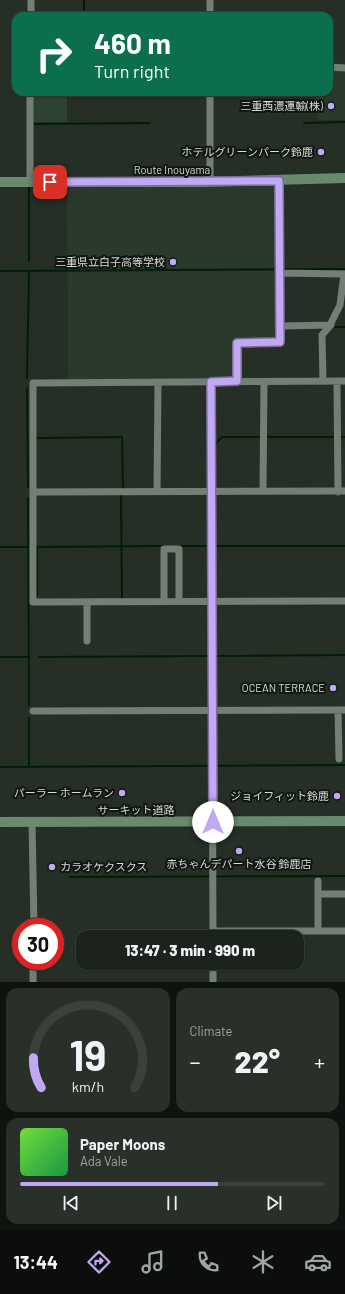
<!DOCTYPE html>
<html lang="en">
<head>
<meta charset="utf-8">
<style>
	:root { --surface:#1c231c; --page:#292f29; --text:#f1f3f6; --muted:#a0a4a3; --line:#3a403b; --accent:#c0a8f3 }
	body { margin:0; font-family:Barlow,"Noto Sans JP",sans-serif; background:var(--page); color:var(--text); height:100vh; display:flex; flex-direction:column; font-size:15px; white-space:nowrap }
	* { box-sizing:border-box; margin:0 }
	p { font-size:13px; color:var(--muted) }
	.icon { flex:none; width:22px; height:22px; fill:none; stroke:currentColor; stroke-width:2; stroke-linecap:round; stroke-linejoin:round }
	.map { position:relative; height:982px; overflow:hidden }
	.details { display:flex; flex-direction:column; gap:6px; padding:6px; background:#0f130f; flex:1 }
	.details>* { flex:none }
	.guide { position:absolute; left:12px; top:12px; width:321px; height:84px; border-radius:12px; box-shadow:0 1px 3px #0004,0 0 0 1px var(--line); background:#0b6e4f; color:#fff; overflow:hidden }
	.speed { position:absolute; left:12px; top:918px; display:flex; gap:8px; font-size:20px; font-weight:700; text-align:center }
	.speed>* { display:grid; place-content:center; width:52px; height:52px; border-radius:50%; background:var(--surface); box-shadow:0 1px 3px #0004,0 0 0 1px var(--line); line-height:1 }
	.speed .limit { border:6px solid #d22; background:#fff; color:#111 }
	.pin { position:absolute; display:grid; place-items:center; width:34px; height:34px; color:#fff; margin:-17px; border-radius:8px; box-shadow:0 2px 6px #0006 }
	.me { position:absolute; width:44px; margin:-22px; rotate:0deg; stroke-linejoin:round; filter:drop-shadow(0 0 3px #0008) }
	.turn { display:flex; align-items:center; gap:14px; height:84px; padding:0 16px; font-size:18px }
	.turn .icon { width:52px; height:52px; stroke-width:2.5 }
	.turn b { display:block; font-size:28px; line-height:34px }
	.big { font-size:30px; font-weight:800; line-height:1.1 }
	.details .widget { flex:1; display:flex; flex-direction:column; justify-content:center; gap:6px; min-width:0; padding:0 14px; border-radius:12px; background:var(--page) }
	.details .dial { align-items:center; gap:0 }
	.dial svg { height:104px; overflow:visible; fill:none; stroke:var(--line); stroke-width:7; stroke-linecap:round; text-anchor:middle }
	.dial text { fill:var(--text); stroke:none }
	.song { display:flex; align-items:center; gap:12px }
	.cover { width:48px; height:48px; border-radius:6px; background:linear-gradient(135deg,hsl(100 70% 55%),hsl(140 70% 35%)) }
	.played { height:4px; border-radius:2px; background:linear-gradient(90deg,var(--accent) 65%,var(--line) 65%) }
	.keys { display:flex; justify-content:space-around; direction:ltr }
	.heat { display:flex; justify-content:space-between; align-items:center; font-size:22px; direction:ltr }
	.details .tiles { flex:1; display:grid; gap:6px; grid-template-columns:1fr 1fr }
	.widget:last-child { grid-column:span 2 }
	.trip { position:absolute; left:76px; top:930px; width:228px; height:40px; border-radius:12px; background:var(--surface); box-shadow:0 1px 3px #0004,0 0 0 1px var(--line); font-weight:800; line-height:40px; text-align:center }
	.menu { display:flex; height:64px; justify-content:space-around; align-items:center; background:#0b0e0b; color:var(--muted) }
	.menu .icon { width:28px; height:28px }
	.menu .selected { color:var(--accent) }
	.menu b { font-size:18px; color:var(--text) }
	.map>svg:first-child { display:block }
</style>
</head>
<body>
<div class="map">
<svg width="345" height="982" viewBox="0 0 345 982">
	<rect width="100%" height="100%" fill="#252f26"/>
	<path fill="#29392b" d="M329 70H345V120H317V92H329Z
		M67 186H277L279 338 276 340H235V377L232 379H68Z"/>
	<path fill="#2d4230" d="M31 92H67V122H32Z"/>
	<g fill="none" stroke-linecap="round" stroke-linejoin="round">
		<path stroke="#001e07" stroke-width="2" d="M33 14H182
			M84 16V0
			M304 123 345 122
			M32 124 150 123
			M29 186V261
			M0 271 345 269
			M332 327H345
			M27 378 29 271
			M27 389 28 487
			M267 437H336
			M340 437H345
			M37 438 122 437 123 489
			M214 445 222 437H260
			M121 495 122 599
			M28 498 29 705
			M178 546H210
			M214 546H345
			M0 547H28
			M37 596V547L164 546
			M214 656 345 655
			M0 657H29
			M39 657 209 656
			M29 718V767
			M0 767 345 765
			M69 877 345 876"/>
		<path stroke="#737f74" stroke-width="7" d="M31 16V0
			M210 16V0
			M329 67 345 68
			M210 92V182
			M30 182V92
			M280 273 345 274
			M281 326 331 325
			M237 381V343L280 342 279 181
			M323 381 322 335 329 327 340 305 344 274
			M337 381 338 492
			M345 381 33 383V602L345 601
			M211 382 213 937
			M263 491 264 382
			M33 492 345 491
			M157 492 158 382
			M164 601V549H179V601
			M87 602V641
			M338 710 339 759
			M33 711 345 710
			M32 822 34 927
			M318 881V931
			M318 894H345
			M213 931H345
			M33 961V982
			M213 982V963"/>
		<path stroke="#688b6e" stroke-width="10" d="M0 182H201L345 178
			M0 822 345 821"/>
	</g>
	<g fill="none" stroke-linecap="round" stroke-linejoin="round">
		<defs>
			<path id="route" d="M50 182 279 181 280 342 237 343V381L211 382 213 822"/>
		</defs>
		<use href="#route" stroke="#7d6d9e" stroke-width="10"/>
		<use href="#route" stroke="#c0a8f3" stroke-width="7"/>
	</g>
	<g fill="#c0a8f3" stroke="#111612" stroke-width="1.5">
		<circle cx="331" cy="106" r="4"/>
		<circle cx="321" cy="152" r="4"/>
		<circle cx="173" cy="262" r="4"/>
		<circle cx="333" cy="688" r="4"/>
		<circle cx="122" cy="793" r="4"/>
		<circle cx="337" cy="796" r="4"/>
		<circle cx="239" cy="851" r="4"/>
		<circle cx="52" cy="867" r="4"/>
	</g>
	<g text-anchor="middle" stroke-width="4" stroke-linejoin="round" paint-order="stroke">
		<g font-size="11" fill="#d6dcd7" stroke="#111612" text-anchor="end">
			<text x="323" y="110">三重西濃運輸(株)</text>
			<text x="313" y="156">ホテルグリーンパーク鈴鹿</text>
			<text x="165" y="266">三重県立白子高等学校</text>
			<text x="325" y="692">OCEAN TERRACE</text>
			<text x="114" y="797">パーラー ホームラン</text>
			<text x="329" y="800">ジョイフィット鈴鹿</text>
			<text x="239" y="868" text-anchor="middle">赤ちゃんデパート水谷 鈴鹿店</text>
			<text x="60" y="871" text-anchor="start">カラオケクスクス</text>
		</g>
		<g font-size="11" fill="#d6dcd7" stroke="#111612">
			<text x="172" y="174">Route Inouyama</text>
			<text x="136" y="814">サーキット道路</text>
		</g>
	</g>
</svg>
<div class="speed"><div class="limit">30</div></div>
<div class="pin" style="left:50px;top:182px;background:#d93025"><svg class="icon" aria-label="arrive" viewBox="0 0 24 24"><path d="M6 21V4h12l-3 4 3 4H6"/></svg></div>
<svg class="me" style="left:213px;top:822px" viewBox="-20 -20 40 40"><circle r="19" fill="#fff"/><path d="M0-13L10 11 0 6-10 11z" fill="#c0a8f3"/></svg>
<div class="trip">13:47 · 3 min · 990 m</div>
<div class="guide">
<div class="turn"><svg class="icon" aria-label="right" viewBox="0 0 24 24"><path d="M7 20v-9h11M14 6l5 5-5 5"/></svg><div><b>460 m</b>Turn right</div></div>
</div>
</div>
<section class="details">
<div class="tiles">
<div class="widget dial"><svg viewBox="0 0 100 80">
<path d="M14 69A42 42 0 1 1 86 69"/>
<path d="M14 69A42 42 0 0 1 8 46" stroke="#c0a8f3"/>
<text x="50" y="56" font-size="32" font-weight="700">19</text>
<text x="50" y="72" font-size="11">km/h</text>
</svg></div>
<div class="widget"><p>Climate</p>
<div class="heat"><a>−</a><b class="big">22°</b><a>+</a></div>
</div>
<div class="widget">
<div class="song"><i class="cover"></i><div><b>Paper Moons</b><p>Ada Vale</p></div></div>
<div class="played"></div>
<div class="keys"><svg class="icon" aria-label="previous" viewBox="0 0 24 24"><path d="M18 5L8 12l10 7zM5 5v14"/></svg><svg class="icon" aria-label="pause" viewBox="0 0 24 24"><path d="M8 5v14M16 5v14"/></svg><svg class="icon" aria-label="next" viewBox="0 0 24 24"><path d="M6 5l10 7-10 7zM19 5v14"/></svg></div>
</div>
</div>
</section>
<nav class="menu">
<b>13:44</b>
<svg class="icon selected" aria-label="directions" viewBox="0 0 24 24"><path d="M12 3l9 9-9 9-9-9zM9 14v-3h6M13 9l2 2-2 2"/></svg>
<svg class="icon" aria-label="music" viewBox="0 0 24 24"><path d="M9 18V5l10-2v13"/><circle cx="6" cy="18" r="3"/><circle cx="16" cy="16" r="3"/></svg>
<svg class="icon" aria-label="phone" viewBox="0 0 24 24"><path d="M5 4h4l2 5-3 2q2 4 5 5l2-3 5 2v4C11 20 4 13 5 4z"/></svg>
<svg class="icon" aria-label="climate" viewBox="0 0 24 24"><path d="M12 3v18M4 7l16 10M4 17L20 7"/></svg>
<svg class="icon" aria-label="car" viewBox="0 0 24 24"><path d="M5 17H2v-5l4-1 3-4h7l3 4 3 1v5h-3M9 17h6M6 11h13"/><circle cx="7" cy="17" r="2"/><circle cx="17" cy="17" r="2"/></svg>
</nav>
</body>
</html>
